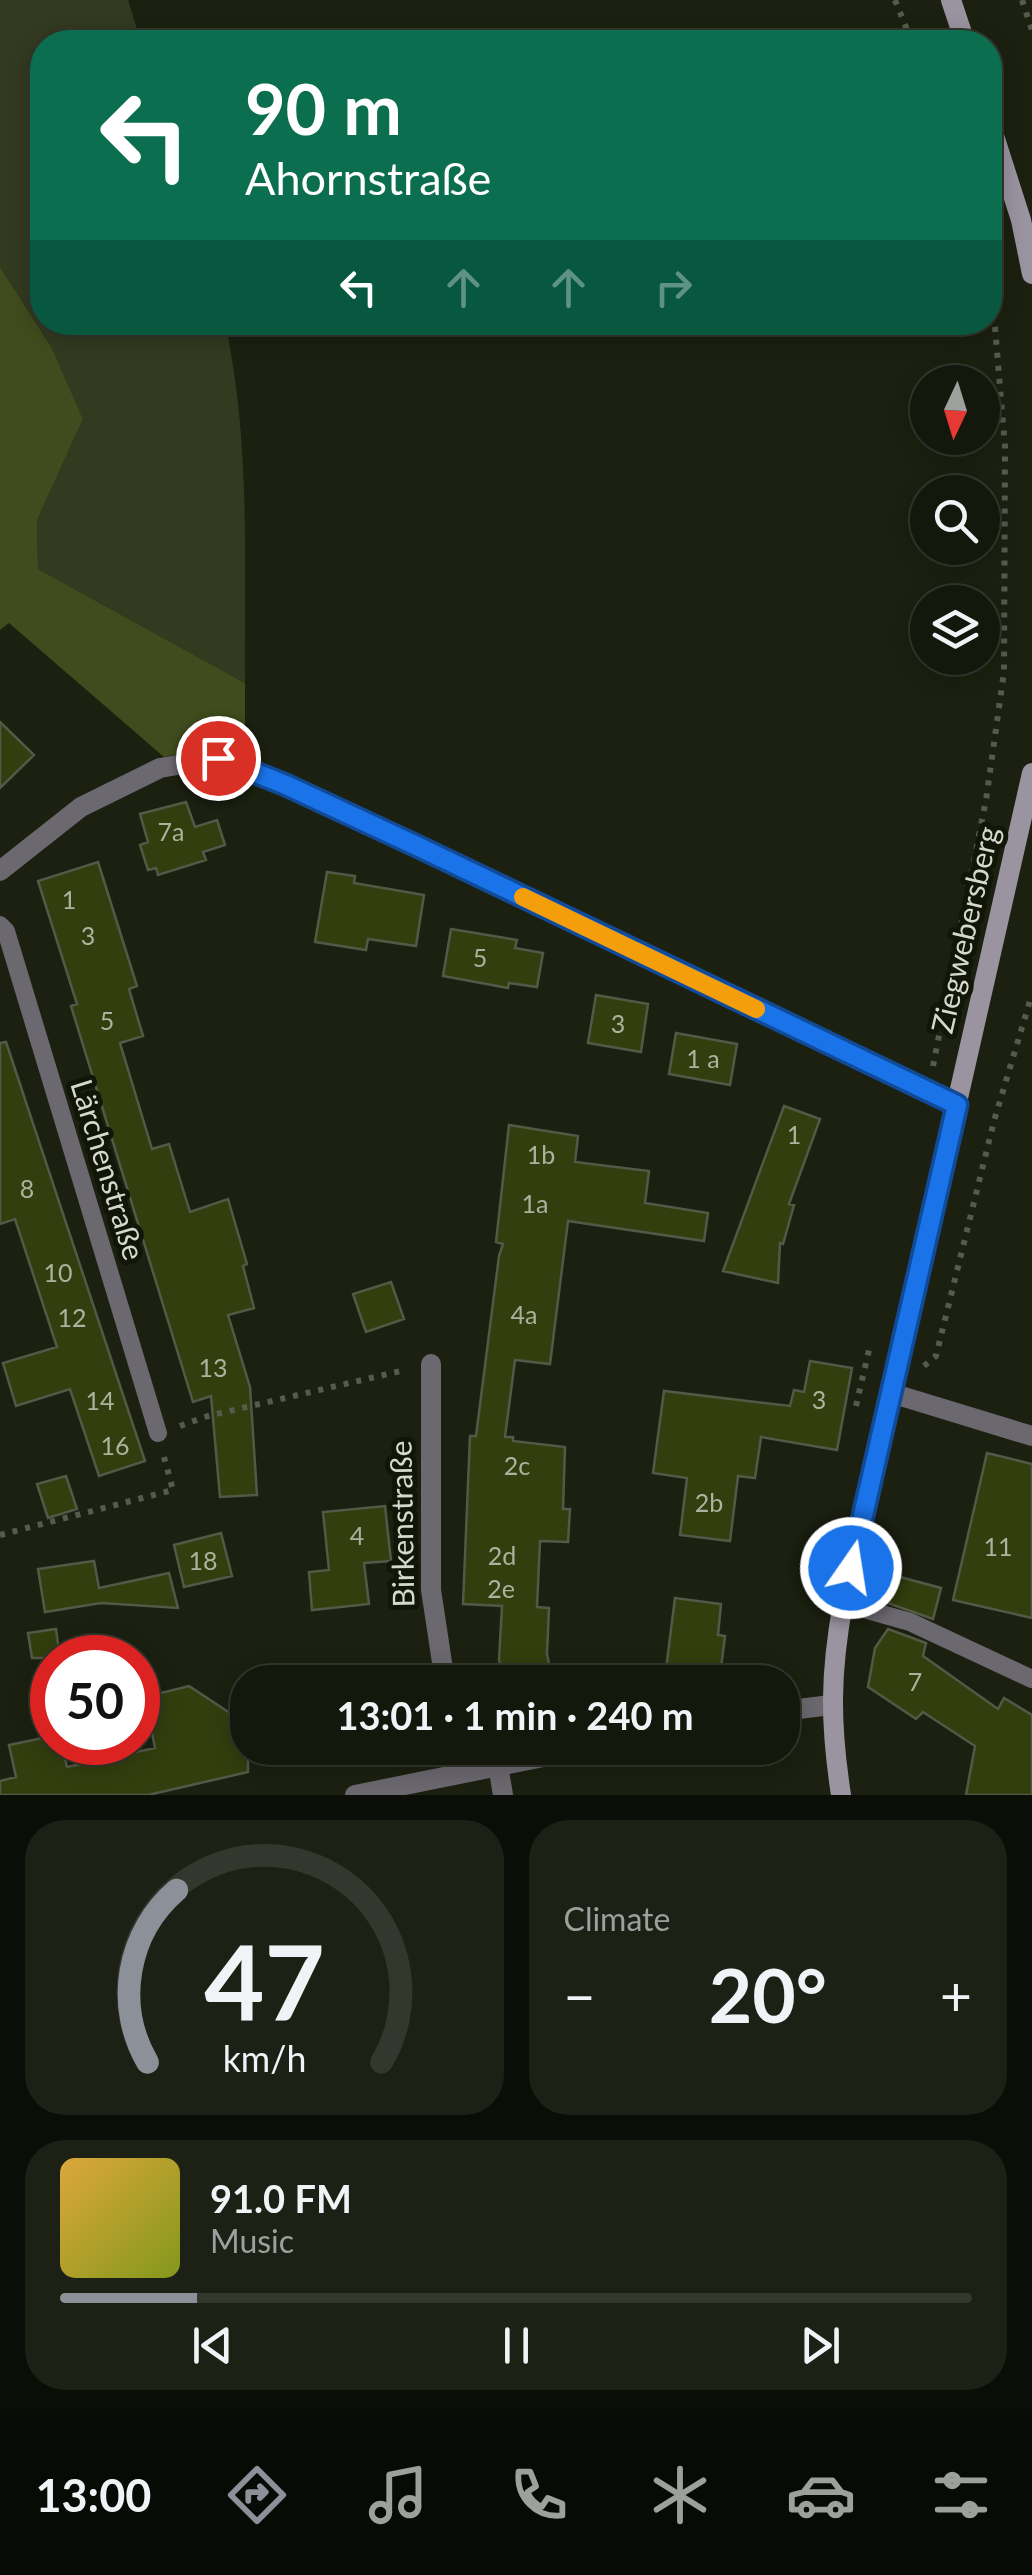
<!DOCTYPE html>
<html lang="en">
<head>
<meta charset="utf-8">
<style>
	:root { --surface:#14180c; --page:#1d2115; --text:#f1f3f6; --muted:#9da09d; --line:#33372d; --accent:#8c9099 }
	body { margin:0; font-family:Lato,sans-serif; background:var(--page); color:var(--text); height:100vh; display:flex; flex-direction:column; font-size:38px; white-space:nowrap }
	* { box-sizing:border-box; margin:0 }
	p { font-size:32px; color:var(--muted) }
	.icon { flex:none; width:55px; height:55px; fill:none; stroke:currentColor; stroke-width:2; stroke-linecap:round; stroke-linejoin:round }
	.map { position:relative; height:1795px; overflow:hidden }
	.drawer { display:flex; flex-direction:column; gap:25px; padding:25px; background:#0b0d07; flex:1 }
	.drawer>* { flex:none }
	.hud { position:absolute; left:30px; top:30px; width:972px; height:305px; border-radius:40px; box-shadow:0 5px 25px #0003,0 0 0 2px var(--line); background:#0b6e4f; color:#fff; overflow:hidden }
	.needle { width:65px; rotate:184deg }
	.fabs { position:absolute; left:910px; top:365px; display:grid; gap:20px }
	.fabs a { display:grid; place-items:center; width:90px; height:90px; border-radius:50%; background:var(--surface); box-shadow:0 5px 25px #0003,0 0 0 2px var(--line); font-size:50px }
	.speed { position:absolute; left:30px; top:1635px; display:flex; gap:20px; font-size:50px; font-weight:700; text-align:center }
	.speed>* { display:grid; place-content:center; width:130px; height:130px; border-radius:50%; background:var(--surface); box-shadow:0 5px 25px #0003,0 0 0 2px var(--line); line-height:1 }
	.speed .limit { border:15px solid #d22; background:#fff; color:#111 }
	.pin { position:absolute; display:grid; place-items:center; width:85px; height:85px; color:#fff; margin:-42px; border:5px solid #fff; border-radius:50%; box-shadow:0 2px 10px #0007 }
	.me { position:absolute; width:110px; margin:-55px; rotate:13deg; stroke-linejoin:round; filter:drop-shadow(0 0 8px #0008) }
	.turn { display:flex; align-items:center; gap:35px; height:210px; padding:0 50px; font-size:45px }
	.turn .icon { width:130px; height:130px; stroke-width:2.5 }
	.turn b { display:block; font-size:70px; line-height:85px }
	.lanes { display:flex; align-items:center; height:95px; padding:0 50px; background:#0003; justify-content:center; gap:50px; direction:ltr }
	.lanes .off { opacity:.35 }
	.big { font-size:75px; font-weight:700; line-height:1.1 }
	.drawer .tile { flex:1; display:flex; flex-direction:column; justify-content:center; gap:15px; min-width:0; padding:0 35px; border-radius:40px; background:var(--page) }
	.drawer .dial { align-items:center; gap:0 }
	.dial svg { height:260px; overflow:visible; fill:none; stroke:var(--line); stroke-width:7; stroke-linecap:round; text-anchor:middle }
	.dial text { fill:var(--text); stroke:none }
	.song { display:flex; align-items:center; gap:30px }
	.cover { width:120px; height:120px; border-radius:15px; background:linear-gradient(135deg,hsl(40 70% 55%),hsl(70 70% 35%)) }
	.played { height:10px; border-radius:5px; background:linear-gradient(90deg,var(--accent) 15%,var(--line) 15%) }
	.keys { display:flex; justify-content:space-around; direction:ltr }
	.heat { display:flex; justify-content:space-between; align-items:center; font-size:55px; direction:ltr }
	.drawer .tiles { flex:1; display:grid; gap:25px; grid-template-columns:1fr 1fr }
	.tile:last-child { grid-column:span 2 }
	.trip { position:absolute; left:230px; top:1665px; width:570px; height:100px; border-radius:40px; background:var(--surface); box-shadow:0 5px 25px #0003,0 0 0 2px var(--line); font-weight:700; line-height:100px; text-align:center }
	.dock { display:flex; height:160px; justify-content:space-around; align-items:center; background:#080a05; color:var(--muted) }
	.dock .icon { width:70px; height:70px }
	.dock .current { color:var(--accent) }
	.dock b { font-size:45px; color:var(--text) }
	.map>svg:first-child { display:block }
</style>
</head>
<body>
<div class="map">
<svg width="1032" height="1795" viewBox="0 0 1032 1795">
	<rect width="100%" height="100%" fill="#1b2010"/>
	<path fill="#333a20" d="M0 0H128L141 42H42V322L225 323C251 440 244 563 245 683L38 569 37 520 83 419 52 348 0 267Z"/>
	<path fill="#404c1d" d="M0 267 52 348 83 419 37 520 38 569 245 683V742L164 757 9 623 0 630Z"/>
	<path fill="#333e0e" stroke="#535847" stroke-width="2.5" d="M0 722 34 755 0 788Z
		M186 802 195 827 217 820 225 845 203 852 206 860 158 875 156 868 148 870 140 845 148 842 140 814Z
		M98 862 137 986 129 989 143 1036 120 1043 152 1149 169 1144 190 1212 228 1199 247 1264 243 1266 254 1308 228 1315 250 1387 257 1495 220 1497 211 1396 193 1402 71 1006 77 1004 38 881Z
		M327 872 355 876 354 883 424 895 416 946 368 939 366 950 315 942Z
		M451 929 517 940 515 948 543 953 537 987 509 983 508 988 443 976Z
		M596 995 648 1004 641 1052 588 1043Z
		M676 1033 737 1044 730 1085 669 1074Z
		M6 1042 145 1461 99 1476 70 1389 16 1406 3 1363 57 1347 15 1219 0 1224V1043Z
		M784 1106 820 1119 789 1204 794 1205 783 1244 780 1243 778 1283 723 1271Z
		M509 1125 578 1136 575 1162 649 1171 645 1203 708 1213 704 1241 568 1221 550 1364 515 1360 505 1437H513V1441L565 1447 563 1509H570L568 1542 540 1541 537 1607 549 1608 547 1654 551 1674 544 1676 545 1682H504L499 1660 502 1606 463 1604 470 1436H476L499 1256 503 1244 496 1242Z
		M391 1282 404 1319 366 1332 353 1294Z
		M810 1361 852 1368 837 1450 761 1437 755 1478 738 1476 730 1541 680 1535 687 1478 653 1473 664 1391 790 1406 794 1390 804 1392Z
		M987 1453 1032 1464V1618L953 1600Z
		M66 1476 77 1509 48 1518 37 1484Z
		M385 1506 391 1561 364 1563 369 1604 312 1610 309 1572 329 1570 323 1512Z
		M221 1533 232 1576 184 1587 174 1545Z
		M94 1561 99 1588 169 1573 178 1608 101 1603 45 1612 38 1569Z
		M889 1574 941 1588 933 1619 882 1601Z
		M675 1598 721 1604 718 1635 725 1636 720 1676 666 1669Z
		M56 1629 60 1658H32L28 1633Z
		M888 1629 926 1643 923 1656 998 1709 1004 1698 1032 1715V1795H966L975 1746 923 1712 916 1719 868 1687 875 1648Z
		M189 1686 248 1725V1772L148 1795H0V1781L16 1777 9 1745 52 1736V1742H61L67 1767 155 1748 145 1697Z"/>
	<g fill="none" stroke-linecap="round" stroke-linejoin="round">
		<path stroke="#575b4d" stroke-width="6" stroke-dasharray="5 8" stroke-linecap="butt" d="M895 0 912 42
			M1022 0 1032 30
			M933 1066 986 800 1004 672 1005 447 995 327 990 305
			M924 1366 936 1356 994 1121 1032 994
			M856 1406 869 1350
			M180 1426 208 1416 405 1370
			M0 1535 173 1490 164 1457"/>
		<path stroke="#6c6870" stroke-width="18" d="M0 925 6 931 158 1433
			M843 1603 910 1622 1032 1679"/>
		<path stroke="#6c6870" stroke-width="20" d="M0 871 81 807 160 768 218 758 286 785 419 847 957 1105
			M431 1364V1590L445 1682
			M891 1393 1032 1436
			M782 1711 831 1705
			M454 1748 458 1773
			M498 1765 503 1795
			M355 1795 588 1748"/>
		<path stroke="#9a93a0" stroke-width="20" d="M951 0 965 42
			M990 123 1021 220 1032 274
			M841 1795C830 1723 830 1674 843 1603L1032 773"/>
	</g>
	<g fill="none" stroke-linecap="round" stroke-linejoin="round">
		<defs>
			<path id="route" d="M218 758 286 785 419 847 957 1105 851 1568"/>
		</defs>
		<use href="#route" stroke="#114b97" stroke-width="25"/>
		<use href="#route" stroke="#1a73e8" stroke-width="18"/>
		<path stroke="#f59e0b" stroke-width="18" d="M523 897 756 1009"/>
	</g>
	<g text-anchor="middle" stroke-width="10" stroke-linejoin="round" paint-order="stroke">
		<g font-size="25" fill="#adb29f">
			<text x="171" y="841">7a</text>
			<text x="69" y="909">1</text>
			<text x="88" y="945">3</text>
			<text x="480" y="967">5</text>
			<text x="107" y="1030">5</text>
			<text x="618" y="1033">3</text>
			<text x="703" y="1068">1 a</text>
			<text x="794" y="1144">1</text>
			<text x="541" y="1164">1b</text>
			<text x="27" y="1198">8</text>
			<text x="535" y="1213">1a</text>
			<text x="58" y="1282">10</text>
			<text x="524" y="1324">4a</text>
			<text x="72" y="1327">12</text>
			<text x="213" y="1377">13</text>
			<text x="819" y="1409">3</text>
			<text x="100" y="1410">14</text>
			<text x="115" y="1455">16</text>
			<text x="517" y="1475">2c</text>
			<text x="709" y="1512">2b</text>
			<text x="357" y="1545">4</text>
			<text x="998" y="1556">11</text>
			<text x="502" y="1565">2d</text>
			<text x="203" y="1570">18</text>
			<text x="501" y="1598">2e</text>
			<text x="915" y="1691">7</text>
		</g>
		<g font-size="30" fill="#d6d9cf" stroke="#121607">
			<text transform="translate(966 930) rotate(-77)" y="10">Ziegwebersberg</text>
			<text transform="translate(107 1170) rotate(73)" y="10">Lärchenstraße</text>
			<text transform="translate(403 1524) rotate(-91)" y="10">Birkenstraße</text>
		</g>
	</g>
</svg>
<div class="fabs">
<a><svg class="needle" viewBox="-14 -14 28 28"><path d="M0-13l5 13h-10z" fill="#e53935"/><path d="M0 13l5-13h-10z" fill="#9da09d"/></svg></a>
<a><svg class="icon" aria-label="search" viewBox="0 0 24 24"><circle cx="10" cy="10" r="6"/><path d="M15 15l6 6"/></svg></a>
<a><svg class="icon" aria-label="layers" viewBox="0 0 24 24"><path d="M12 4l9 5-9 5-9-5zM3 14l9 5 9-5"/></svg></a>
</div>
<div class="speed"><div class="limit">50</div></div>
<div class="pin" style="left:218px;top:758px;background:#d93025"><svg class="icon" aria-label="arrive" viewBox="0 0 24 24"><path d="M6 21V4h12l-3 4 3 4H6"/></svg></div>
<svg class="me" style="left:851px;top:1568px" viewBox="-20 -20 40 40"><circle r="17" fill="#1a73e8" stroke="#fff" stroke-width="3"/><path d="M0-11L8 9 0 5-8 9z" fill="#fff"/></svg>
<div class="trip">13:01 · 1 min · 240 m</div>
<div class="hud">
<div class="turn"><svg class="icon" aria-label="left" viewBox="0 0 24 24"><path d="M17 20v-9H6M10 6l-5 5 5 5"/></svg><div><b>90 m</b>Ahornstraße</div></div>
<div class="lanes"><svg class="icon" aria-label="left" viewBox="0 0 24 24"><path d="M17 20v-9H6M10 6l-5 5 5 5"/></svg><svg class="icon off" aria-label="ahead" viewBox="0 0 24 24"><path d="M12 20V5M6 11l6-6 6 6"/></svg><svg class="icon off" aria-label="ahead" viewBox="0 0 24 24"><path d="M12 20V5M6 11l6-6 6 6"/></svg><svg class="icon off" aria-label="right" viewBox="0 0 24 24"><path d="M7 20v-9h11M14 6l5 5-5 5"/></svg></div>
</div>
</div>
<section class="drawer">
<div class="tiles">
<div class="tile dial"><svg viewBox="0 0 100 80">
<path d="M14 69A42 42 0 1 1 86 69"/>
<path d="M14 69A42 42 0 0 1 23 16" stroke="#8c9099"/>
<text x="50" y="56" font-size="32" font-weight="700">47</text>
<text x="50" y="72" font-size="11">km/h</text>
</svg></div>
<div class="tile"><p>Climate</p>
<div class="heat"><a>−</a><b class="big">20°</b><a>+</a></div>
</div>
<div class="tile">
<div class="song"><i class="cover"></i><div><b>91.0 FM</b><p>Music</p></div></div>
<div class="played"></div>
<div class="keys"><svg class="icon" aria-label="previous" viewBox="0 0 24 24"><path d="M18 5L8 12l10 7zM5 5v14"/></svg><svg class="icon" aria-label="pause" viewBox="0 0 24 24"><path d="M8 5v14M16 5v14"/></svg><svg class="icon" aria-label="next" viewBox="0 0 24 24"><path d="M6 5l10 7-10 7zM19 5v14"/></svg></div>
</div>
</div>
</section>
<nav class="dock">
<b>13:00</b>
<svg class="icon current" aria-label="directions" viewBox="0 0 24 24"><path d="M12 3l9 9-9 9-9-9zM9 14v-3h6M13 9l2 2-2 2"/></svg>
<svg class="icon" aria-label="music" viewBox="0 0 24 24"><path d="M9 18V5l10-2v13"/><circle cx="6" cy="18" r="3"/><circle cx="16" cy="16" r="3"/></svg>
<svg class="icon" aria-label="phone" viewBox="0 0 24 24"><path d="M5 4h4l2 5-3 2q2 4 5 5l2-3 5 2v4C11 20 4 13 5 4z"/></svg>
<svg class="icon" aria-label="climate" viewBox="0 0 24 24"><path d="M12 3v18M4 7l16 10M4 17L20 7"/></svg>
<svg class="icon" aria-label="car" viewBox="0 0 24 24"><path d="M5 17H2v-5l4-1 3-4h7l3 4 3 1v5h-3M9 17h6M6 11h13"/><circle cx="7" cy="17" r="2"/><circle cx="17" cy="17" r="2"/></svg>
<svg class="icon" aria-label="filters" viewBox="0 0 24 24"><path d="M4 7h16M4 17h16"/><circle cx="9" cy="7" r="2"/><circle cx="15" cy="17" r="2"/></svg>
</nav>
</body>
</html>
